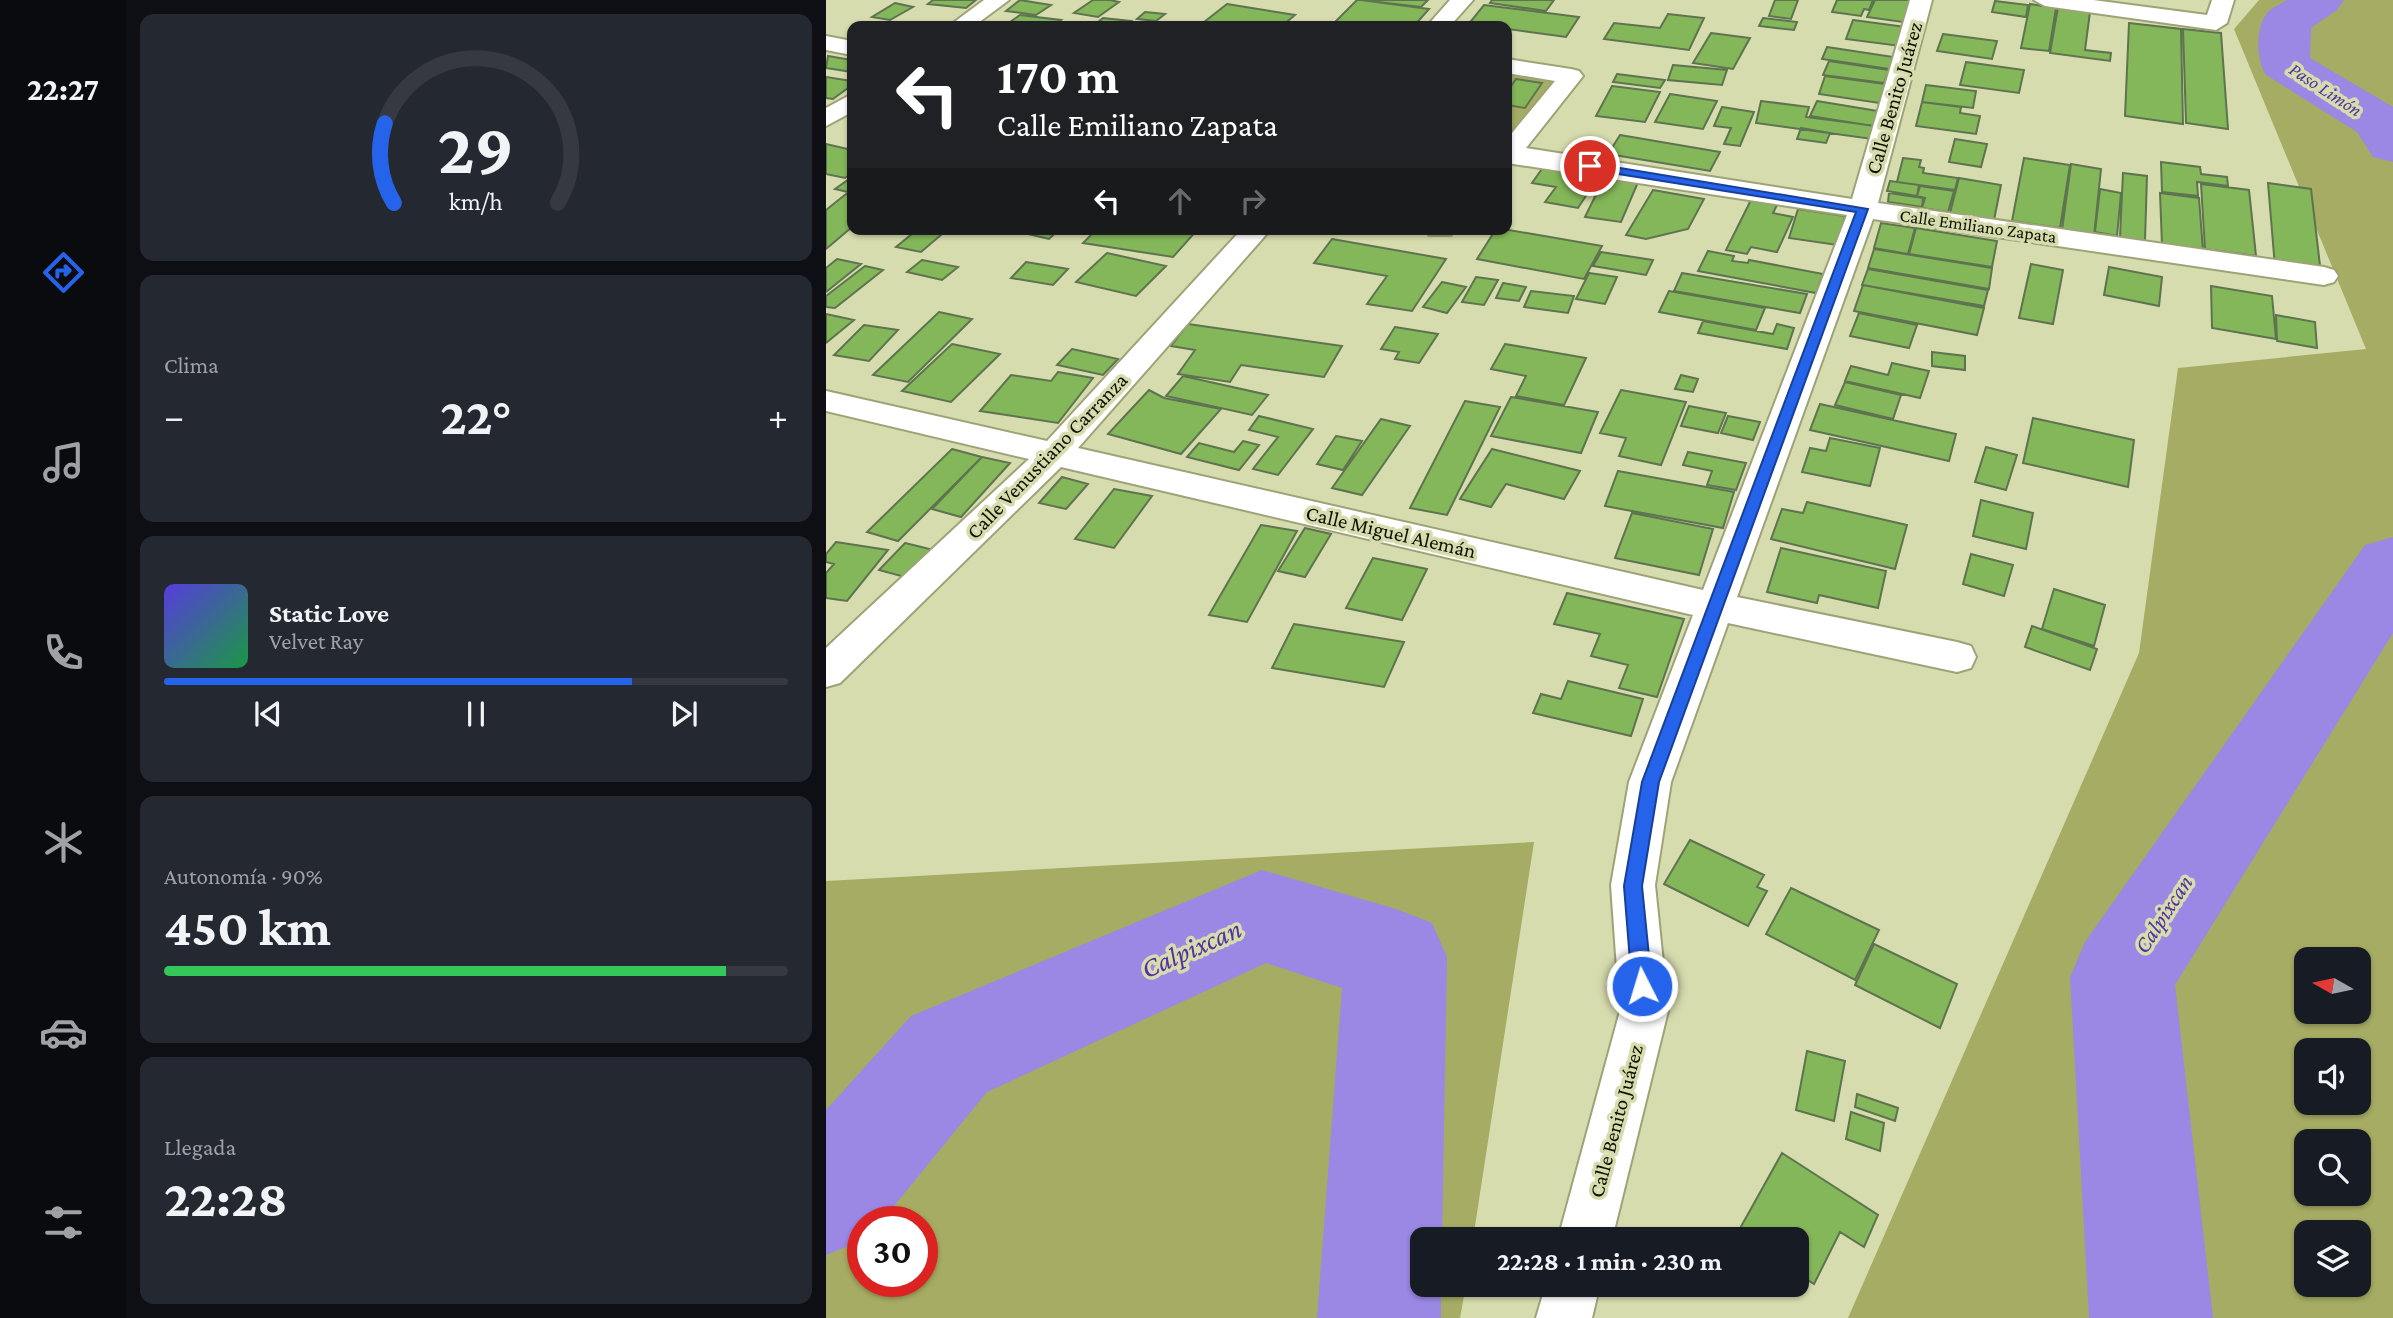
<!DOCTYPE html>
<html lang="es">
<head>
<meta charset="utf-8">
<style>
	:root { --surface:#171b24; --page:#242831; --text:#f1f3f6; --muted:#9ea1a6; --line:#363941; --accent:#2563eb }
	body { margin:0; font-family:"Crimson Pro",serif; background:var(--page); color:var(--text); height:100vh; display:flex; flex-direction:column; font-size:26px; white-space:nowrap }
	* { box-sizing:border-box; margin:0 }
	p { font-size:23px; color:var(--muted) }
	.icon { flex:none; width:38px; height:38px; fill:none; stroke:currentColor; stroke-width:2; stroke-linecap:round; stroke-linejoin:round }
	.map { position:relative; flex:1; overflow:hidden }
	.panel { display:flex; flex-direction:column; gap:14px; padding:14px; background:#0d0f14; width:700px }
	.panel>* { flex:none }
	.guide { position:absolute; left:21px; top:21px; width:665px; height:214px; border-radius:14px; box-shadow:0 2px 5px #0004; background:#202124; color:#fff; overflow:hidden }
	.needle { width:46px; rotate:279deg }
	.tools { position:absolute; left:1468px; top:947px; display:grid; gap:14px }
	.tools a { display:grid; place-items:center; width:77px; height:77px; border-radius:14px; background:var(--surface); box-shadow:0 2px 5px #0004; font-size:35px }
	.speed { position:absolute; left:21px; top:1206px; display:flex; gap:14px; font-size:35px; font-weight:700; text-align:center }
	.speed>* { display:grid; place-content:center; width:91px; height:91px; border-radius:50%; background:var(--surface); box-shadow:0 2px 5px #0004; line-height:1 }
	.speed .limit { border:10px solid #d22; background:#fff; color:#111 }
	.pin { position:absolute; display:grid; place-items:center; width:60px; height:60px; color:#fff; margin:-30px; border:4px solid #fff; border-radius:50%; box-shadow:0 2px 7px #0007 }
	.me { position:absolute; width:77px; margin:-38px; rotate:355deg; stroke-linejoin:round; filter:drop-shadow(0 0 5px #0008) }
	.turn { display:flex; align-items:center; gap:24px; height:147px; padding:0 35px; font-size:32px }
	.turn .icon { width:91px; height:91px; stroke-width:2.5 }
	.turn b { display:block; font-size:49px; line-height:60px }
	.lanes { display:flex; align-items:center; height:66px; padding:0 35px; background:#0003; justify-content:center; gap:35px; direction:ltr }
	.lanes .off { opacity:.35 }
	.big { font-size:52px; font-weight:700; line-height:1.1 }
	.panel .tile { flex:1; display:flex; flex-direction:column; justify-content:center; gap:10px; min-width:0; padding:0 24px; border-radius:14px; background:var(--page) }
	.panel .dial { align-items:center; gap:0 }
	.dial svg { height:182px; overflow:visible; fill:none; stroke:var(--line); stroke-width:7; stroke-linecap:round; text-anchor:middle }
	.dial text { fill:var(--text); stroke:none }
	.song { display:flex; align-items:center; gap:21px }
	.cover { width:84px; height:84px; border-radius:10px; background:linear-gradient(135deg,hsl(250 70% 55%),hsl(140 70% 35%)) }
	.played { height:7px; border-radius:4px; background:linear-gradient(90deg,var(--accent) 75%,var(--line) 75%) }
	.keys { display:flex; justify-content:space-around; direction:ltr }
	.heat { display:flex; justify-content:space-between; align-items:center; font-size:38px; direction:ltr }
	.charge { height:10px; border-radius:5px; background:linear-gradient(90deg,#34c759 90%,var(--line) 0) }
	.trip { position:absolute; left:584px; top:1227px; width:399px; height:70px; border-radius:14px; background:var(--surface); box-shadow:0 2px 5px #0004; font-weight:700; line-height:70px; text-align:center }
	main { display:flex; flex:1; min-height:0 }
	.menu { display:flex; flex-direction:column; width:126px; justify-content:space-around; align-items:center; background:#090b0e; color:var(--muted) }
	.menu .icon { width:49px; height:49px }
	.menu .selected { color:var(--accent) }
	.menu b { font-size:32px; color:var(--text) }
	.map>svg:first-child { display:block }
</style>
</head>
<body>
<main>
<nav class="menu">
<b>22:27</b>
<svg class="icon selected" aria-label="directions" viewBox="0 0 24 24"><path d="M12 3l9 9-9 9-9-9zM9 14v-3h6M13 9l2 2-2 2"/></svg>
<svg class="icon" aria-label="music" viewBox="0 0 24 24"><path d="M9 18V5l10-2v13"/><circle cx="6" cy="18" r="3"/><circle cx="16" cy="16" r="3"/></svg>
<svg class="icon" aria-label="phone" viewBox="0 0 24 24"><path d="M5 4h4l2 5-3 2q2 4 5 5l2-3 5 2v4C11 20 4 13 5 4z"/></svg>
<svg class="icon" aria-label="climate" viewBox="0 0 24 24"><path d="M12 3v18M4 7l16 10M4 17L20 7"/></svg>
<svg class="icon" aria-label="car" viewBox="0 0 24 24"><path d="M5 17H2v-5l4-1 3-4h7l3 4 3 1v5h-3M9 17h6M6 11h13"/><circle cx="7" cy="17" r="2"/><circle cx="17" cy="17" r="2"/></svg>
<svg class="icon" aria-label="filters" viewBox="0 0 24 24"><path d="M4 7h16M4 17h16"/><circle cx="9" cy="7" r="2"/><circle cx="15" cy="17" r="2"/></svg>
</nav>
<section class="panel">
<div class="tile dial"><svg viewBox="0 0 100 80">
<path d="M14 69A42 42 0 1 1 86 69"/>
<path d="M14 69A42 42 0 0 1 10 34" stroke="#2563eb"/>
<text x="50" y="56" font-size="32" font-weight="700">29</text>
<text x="50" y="72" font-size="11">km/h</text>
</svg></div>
<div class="tile"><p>Clima</p>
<div class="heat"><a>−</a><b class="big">22°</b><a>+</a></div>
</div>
<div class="tile">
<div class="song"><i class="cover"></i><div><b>Static Love</b><p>Velvet Ray</p></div></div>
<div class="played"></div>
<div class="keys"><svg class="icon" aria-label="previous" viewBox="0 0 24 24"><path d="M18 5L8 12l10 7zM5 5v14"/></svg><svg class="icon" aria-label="pause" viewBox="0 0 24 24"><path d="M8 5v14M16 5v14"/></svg><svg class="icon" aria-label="next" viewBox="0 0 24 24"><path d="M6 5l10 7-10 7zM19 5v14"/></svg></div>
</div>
<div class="tile"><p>Autonomía · 90%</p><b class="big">450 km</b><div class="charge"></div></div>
<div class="tile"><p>Llegada</p><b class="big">22:28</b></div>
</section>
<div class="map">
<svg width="1567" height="1318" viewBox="0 0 1567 1318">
	<rect width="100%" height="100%" fill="#d7dcae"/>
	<path fill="#a6ac63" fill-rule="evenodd" d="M1433 0H1567V1318H1022L1313 653 1352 368 1540 349 1408 29ZM1480 959H1533V1012H1480ZM1480 1050H1533V1102H1480ZM1480 1141H1533V1194H1480ZM1480 1232H1533V1284H1480Z
		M681 74 729 81 681 137Z
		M708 842 647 1239H597V1284L640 1285 634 1318H0V881ZM37 1222H96V1281H37Z"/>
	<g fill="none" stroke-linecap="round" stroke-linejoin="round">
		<path fill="#9b87e4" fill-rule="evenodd" d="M1461 0H1518L1511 10 1485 28 1484 58 1567 107V162L1547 157 1531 132 1440 75C1430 61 1429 26 1442 12 1447 7 1455 4 1461 0Z
			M1567 537V633L1349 985 1387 1318H1263L1244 977 1259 942 1539 545Z
			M436 870 570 909 606 923 621 957 616 1239H597V1284H615V1318H491L516 988 440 963 161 1092 55 1222H37V1240L0 1255V1110L85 1016Z"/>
	</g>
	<path fill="#84b759" stroke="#5e734f" stroke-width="2" d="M107 0H150L140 8 102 4Z
		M194 0 225 5 210 15 180 11Z
		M267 0H284L293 2 272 17 248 13Z
		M531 0H535L603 9 588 26 507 24Z
		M535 0H602L595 7Z
		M666 0H728L720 11 664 3Z
		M949 0H972L965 19 943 16Z
		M1011 0H1047L1043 10 1038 9 1035 16 1006 12Z
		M1049 0H1093L1084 23 1041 17Z
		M1169 1 1202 5 1200 17 1166 12Z
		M69 3 87 7 64 20 46 17Z
		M401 4 469 15 456 26 423 22 418 26H373Z
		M1204 4 1230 8 1223 51 1195 48Z
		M658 5 753 17 740 37 681 29V26H641Z
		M1232 7 1264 12 1259 50 1285 53 1284 61 1224 53Z
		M319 12 339 14 330 21 311 19Z
		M842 14 878 18 863 50 778 39 788 23 834 28Z
		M194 15 235 20 227 26 184 22Z
		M277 18 305 21 299 26H267Z
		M937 18 971 22 968 30 933 26Z
		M1027 20 1080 27 1074 46 1020 39Z
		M1303 23 1355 29 1357 124 1299 116Z
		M1357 29 1395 33 1402 129 1360 123Z
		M885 33 924 38 907 69 867 63Z
		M1117 34 1171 41 1166 59 1111 51Z
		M1001 47 1074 58 1070 70 996 59Z
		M2 56 26 60V72L0 68Z
		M1003 61 1063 70 1058 83 997 75Z
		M1140 62 1198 70 1193 93 1134 85Z
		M847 65 901 70 896 85 842 80Z
		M791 74 839 80 834 88 787 82Z
		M999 76 1059 84 1053 103 993 94Z
		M0 77 26 81V85L7 99 0 98Z
		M690 79 716 83 699 108 681 105V92Z
		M1100 85 1150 91 1147 108 1096 102Z
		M786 86 834 92 819 122 770 116Z
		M844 94 891 101 877 129 829 122Z
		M935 101 983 107 980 117 1050 126 1046 139 930 123Z
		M991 101 1052 111 1047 126 984 116Z
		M1096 102 1135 107 1134 113 1154 116 1150 134 1090 126Z
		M896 107 928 112 914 146 898 144 905 128 888 126Z
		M975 128 1004 133 1000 143 971 139Z
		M794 135 894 152 884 171 782 154Z
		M1129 139 1161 144 1155 167 1123 162Z
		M0 144 26 150V173L19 178 0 174Z
		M1077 158 1095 160 1093 167 1098 168 1097 173 1132 178 1129 190 1071 182Z
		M1198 158 1244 165 1234 228 1186 221Z
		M1335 162 1374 167 1375 174 1401 177 1402 186 1371 182 1372 196 1336 192Z
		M1245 164 1275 169 1268 236 1236 230Z
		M718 166 773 176 752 208 719 202 730 187 706 183Z
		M1297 173 1321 176 1319 241 1294 237Z
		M779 176 813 180 795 222 759 217Z
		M26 177V193L9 189Z
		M1133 178 1175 185 1168 220 1124 213Z
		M1064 181 1093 185 1091 196 1061 191Z
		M1442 183 1485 189 1495 274 1449 267Z
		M1375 184 1423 190 1430 256 1379 249Z
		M1094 186 1128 191 1122 212 1096 208 1099 198 1091 196Z
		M1274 189 1295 193 1291 236 1269 232Z
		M827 190 878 199 862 229 820 239 800 235Z
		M1063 193 1097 198 1096 207 1062 202Z
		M1334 193 1373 198 1377 251 1336 245Z
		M20 194 26 195V227L0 249V210Z
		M926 198 952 203 947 213 967 217 951 252 925 247 921 254 900 250Z
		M972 209 1019 216 1011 245 963 238Z
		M1055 223 1089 228 1082 254 1048 248Z
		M1090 228 1171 241 1166 267 1083 254Z
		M92 229H122L95 252 70 247Z
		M180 229H234L223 239Z
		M271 229H372L347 257 257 243Z
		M670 229H677L776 246 758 279 651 259Z
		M506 239 620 259 586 311 541 304 561 276 488 263Z
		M1048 249 1166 268 1163 289 1042 268Z
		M882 251 908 256 906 261 922 263 923 260 997 274 990 293 872 271Z
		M775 252 827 260 820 275 767 266Z
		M281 253 340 266 310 296 250 282Z
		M11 259 35 264 0 292V268Z
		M96 260 132 267 116 280 81 272Z
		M200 262 242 269 227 285 185 278Z
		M1205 264 1237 270 1227 324 1193 318Z
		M39 266 57 270 9 308 0 307V296Z
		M1283 267 1336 277 1333 306 1278 295Z
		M1042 269 1162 290 1158 306 1036 285Z
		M763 273 791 277 779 304 750 299Z
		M856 273 981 294 974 313 848 291Z
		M650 277 672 280 658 305 636 302Z
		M616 282 640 287 621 313 597 307Z
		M677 283 700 287 693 301 670 298Z
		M1037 285 1158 308 1151 335 1028 311Z
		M1385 286 1446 296 1450 339 1386 328Z
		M705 291 748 296 742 313 698 307Z
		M843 291 939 308 930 330 833 312Z
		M113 312 146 319 82 382 47 375Z
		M1033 313 1091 325 1083 348 1024 336Z
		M0 314 28 320 0 343Z
		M1450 315 1489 322 1491 348 1451 341Z
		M877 321 947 334 951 324 968 328 961 349 872 333Z
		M362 324 516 346 498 377 415 365 404 382 352 374 369 350 345 346Z
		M38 325 72 330 43 361 8 355Z
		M569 327 612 334 593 363 569 359 573 352 555 349Z
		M126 344 174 354 125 402 76 391Z
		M679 344 760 358 738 405 690 396 700 376 665 369Z
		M246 349 292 359 277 375 231 365Z
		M1106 352 1139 356V370L1106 366Z
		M1066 363 1103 371 1094 398 1019 381 1025 366 1062 375Z
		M232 372 267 378 232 423 154 411 185 375 225 381Z
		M855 375 872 379 867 392 849 389Z
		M357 376 442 395 426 415 340 396Z
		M1019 382 1075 395 1067 419 1009 405Z
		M323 390 338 398 395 409 355 454 282 434Z
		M795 390 860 402 835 465 793 456 800 438 774 433Z
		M685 397 772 412 755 453 665 436Z
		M639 401 674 407 621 515 584 508Z
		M994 404 1130 434 1123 461 984 430Z
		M863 406 900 413 892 433 855 426Z
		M433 416 487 429 452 475 427 469 452 437 423 430Z
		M902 416 934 422 927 440 895 433Z
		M1207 418 1308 440 1302 487 1197 463Z
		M555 419 584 426 536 495 506 488Z
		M510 436 536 441 517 470 491 464Z
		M1004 438 1054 448 1044 486 976 472 984 448 1000 451Z
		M417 441 433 445 413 470 361 457 373 443 408 452Z
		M1160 447 1191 455 1180 490 1149 482Z
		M126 449 156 457 72 541 41 532Z
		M666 449 754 471 738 499 680 484 665 507 634 499Z
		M862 452 920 463 910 490 881 485 886 471 857 465Z
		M156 457 184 463 135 517 106 509Z
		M792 471 908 492 897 528 779 506Z
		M236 477 262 484 240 509 213 503Z
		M288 489 326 496 288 548 249 539Z
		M1155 500 1207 513 1200 549 1147 536Z
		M981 502 1081 525 1069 569 945 539 956 509 977 513Z
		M806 513 887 529 873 575 789 558Z
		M435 525 471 531 421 622 383 615Z
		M479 528 505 534 479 577 452 571Z
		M10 542 62 550 21 601 0 598V573L8 564 0 562V554Z
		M79 543 112 551 86 579 53 570Z
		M955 548 1060 571 1052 608 993 595 991 603 941 592Z
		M1145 554 1187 565 1178 596 1137 584Z
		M547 558 601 569 576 620 520 608Z
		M1228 589 1279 605 1268 646 1216 629Z
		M741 593 858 619 831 697 793 688 802 665 765 656 774 634 728 624Z
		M468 624 578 642 558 687 446 668Z
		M1206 626 1271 649 1264 670 1199 647Z
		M742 681 817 699 805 736 707 713 715 694 735 699Z
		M864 840 938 875 931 887 941 891 922 926 838 884Z
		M965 888 1053 930 1029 980 940 934Z
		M1048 944 1131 984 1114 1028 1029 985Z
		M981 1051 1019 1061 1008 1121 970 1110Z
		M1031 1094 1072 1108 1069 1121 1029 1107Z
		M1025 1112 1058 1123 1054 1151 1020 1139Z
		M956 1153 1052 1215 1038 1247 1014 1232 988 1284 971 1273V1239H922L912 1232Z"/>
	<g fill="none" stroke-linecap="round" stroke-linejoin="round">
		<defs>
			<path id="street" d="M158 0H183L148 26H123Z
				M624 0H647L624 26H601Z
				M1084 0H1106L1052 203 1498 267 1508 270 1512 276 1508 282 1498 285 1047 219 911 597 1131 642 1145 646 1150 657 1145 668 1131 672 902 623 845 782 829 885 842 1011 786 1239H732L794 1011 785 885 803 782 867 615 235 467 14 683 0 687V648L203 459 0 411V391L221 441 416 229H445L252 448 877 590 1021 215 681 163V139L729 81 681 73V59L745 69 753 71 757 76 700 148 1026 199Z
				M1208 0H1267L1381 15 1386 0H1408L1401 23 1390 30 1219 6Z
				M0 36 26 41V55L0 50Z
				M26 94V112L0 126V108Z
				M599 229H629L625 235H603Z
				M720 1284H774L766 1318H710Z"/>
		</defs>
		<use href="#street" stroke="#9ea377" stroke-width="4"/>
		<use href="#street" fill="#fff" fill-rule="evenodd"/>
	</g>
	<path fill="#2563eb" stroke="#184099" stroke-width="2" d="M764 163 1042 209 833 782 816 886 826 986 823 992 816 995 809 992 806 986 798 886 816 782 1030 212 761 169 759 166Z"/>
	<g text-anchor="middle" stroke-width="7" stroke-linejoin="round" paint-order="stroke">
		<g font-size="18" fill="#101102" stroke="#d7dcae">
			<text transform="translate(1152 226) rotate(8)" y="6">Calle Emiliano Zapata</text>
		</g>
		<g font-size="19" font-style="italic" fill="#54329e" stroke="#d7dcae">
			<text transform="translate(1500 89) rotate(33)" y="7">Paso Limón</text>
		</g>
		<g font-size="21" fill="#101102" stroke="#d7dcae">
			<text transform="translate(1068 98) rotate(-74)" y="7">Calle Benito Juárez</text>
			<text transform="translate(221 456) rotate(-46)" y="7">Calle Venustiano Carranza</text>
			<text transform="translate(565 532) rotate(13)" y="7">Calle Miguel Alemán</text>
			<text transform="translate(790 1121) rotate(-75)" y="7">Calle Benito Juárez</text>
		</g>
		<g font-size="23" font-style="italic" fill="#54329e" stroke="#d7dcae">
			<text transform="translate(1337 914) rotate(-57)" y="8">Calpixcan</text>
		</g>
		<g font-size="28" font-style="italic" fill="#54329e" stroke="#d7dcae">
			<text transform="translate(365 948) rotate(-24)" y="10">Calpixcan</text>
		</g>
	</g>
</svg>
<div class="tools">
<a><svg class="needle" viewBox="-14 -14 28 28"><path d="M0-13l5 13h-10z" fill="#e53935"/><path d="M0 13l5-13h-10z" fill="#9ea1a6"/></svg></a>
<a><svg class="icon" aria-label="sound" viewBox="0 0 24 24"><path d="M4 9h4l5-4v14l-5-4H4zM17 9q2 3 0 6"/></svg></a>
<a><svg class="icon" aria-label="search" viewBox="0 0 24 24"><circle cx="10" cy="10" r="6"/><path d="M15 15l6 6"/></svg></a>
<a><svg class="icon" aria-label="layers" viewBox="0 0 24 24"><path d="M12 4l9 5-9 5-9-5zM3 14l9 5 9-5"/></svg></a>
</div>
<div class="speed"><div class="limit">30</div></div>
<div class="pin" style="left:764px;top:166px;background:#d93025"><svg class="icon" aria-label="arrive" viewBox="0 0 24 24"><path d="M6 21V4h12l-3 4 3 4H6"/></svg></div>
<svg class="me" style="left:816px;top:986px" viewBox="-20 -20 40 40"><circle r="17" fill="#2563eb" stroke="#fff" stroke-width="3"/><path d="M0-11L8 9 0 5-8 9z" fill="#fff"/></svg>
<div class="trip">22:28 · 1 min · 230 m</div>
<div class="guide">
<div class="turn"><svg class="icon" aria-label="left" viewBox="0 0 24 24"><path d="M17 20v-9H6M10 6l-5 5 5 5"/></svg><div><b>170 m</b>Calle Emiliano Zapata</div></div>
<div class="lanes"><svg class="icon" aria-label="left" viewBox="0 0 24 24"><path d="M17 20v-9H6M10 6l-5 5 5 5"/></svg><svg class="icon off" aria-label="ahead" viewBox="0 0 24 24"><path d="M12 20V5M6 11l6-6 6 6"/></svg><svg class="icon off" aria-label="right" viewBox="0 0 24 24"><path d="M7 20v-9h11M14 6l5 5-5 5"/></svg></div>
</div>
</div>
</main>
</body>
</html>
